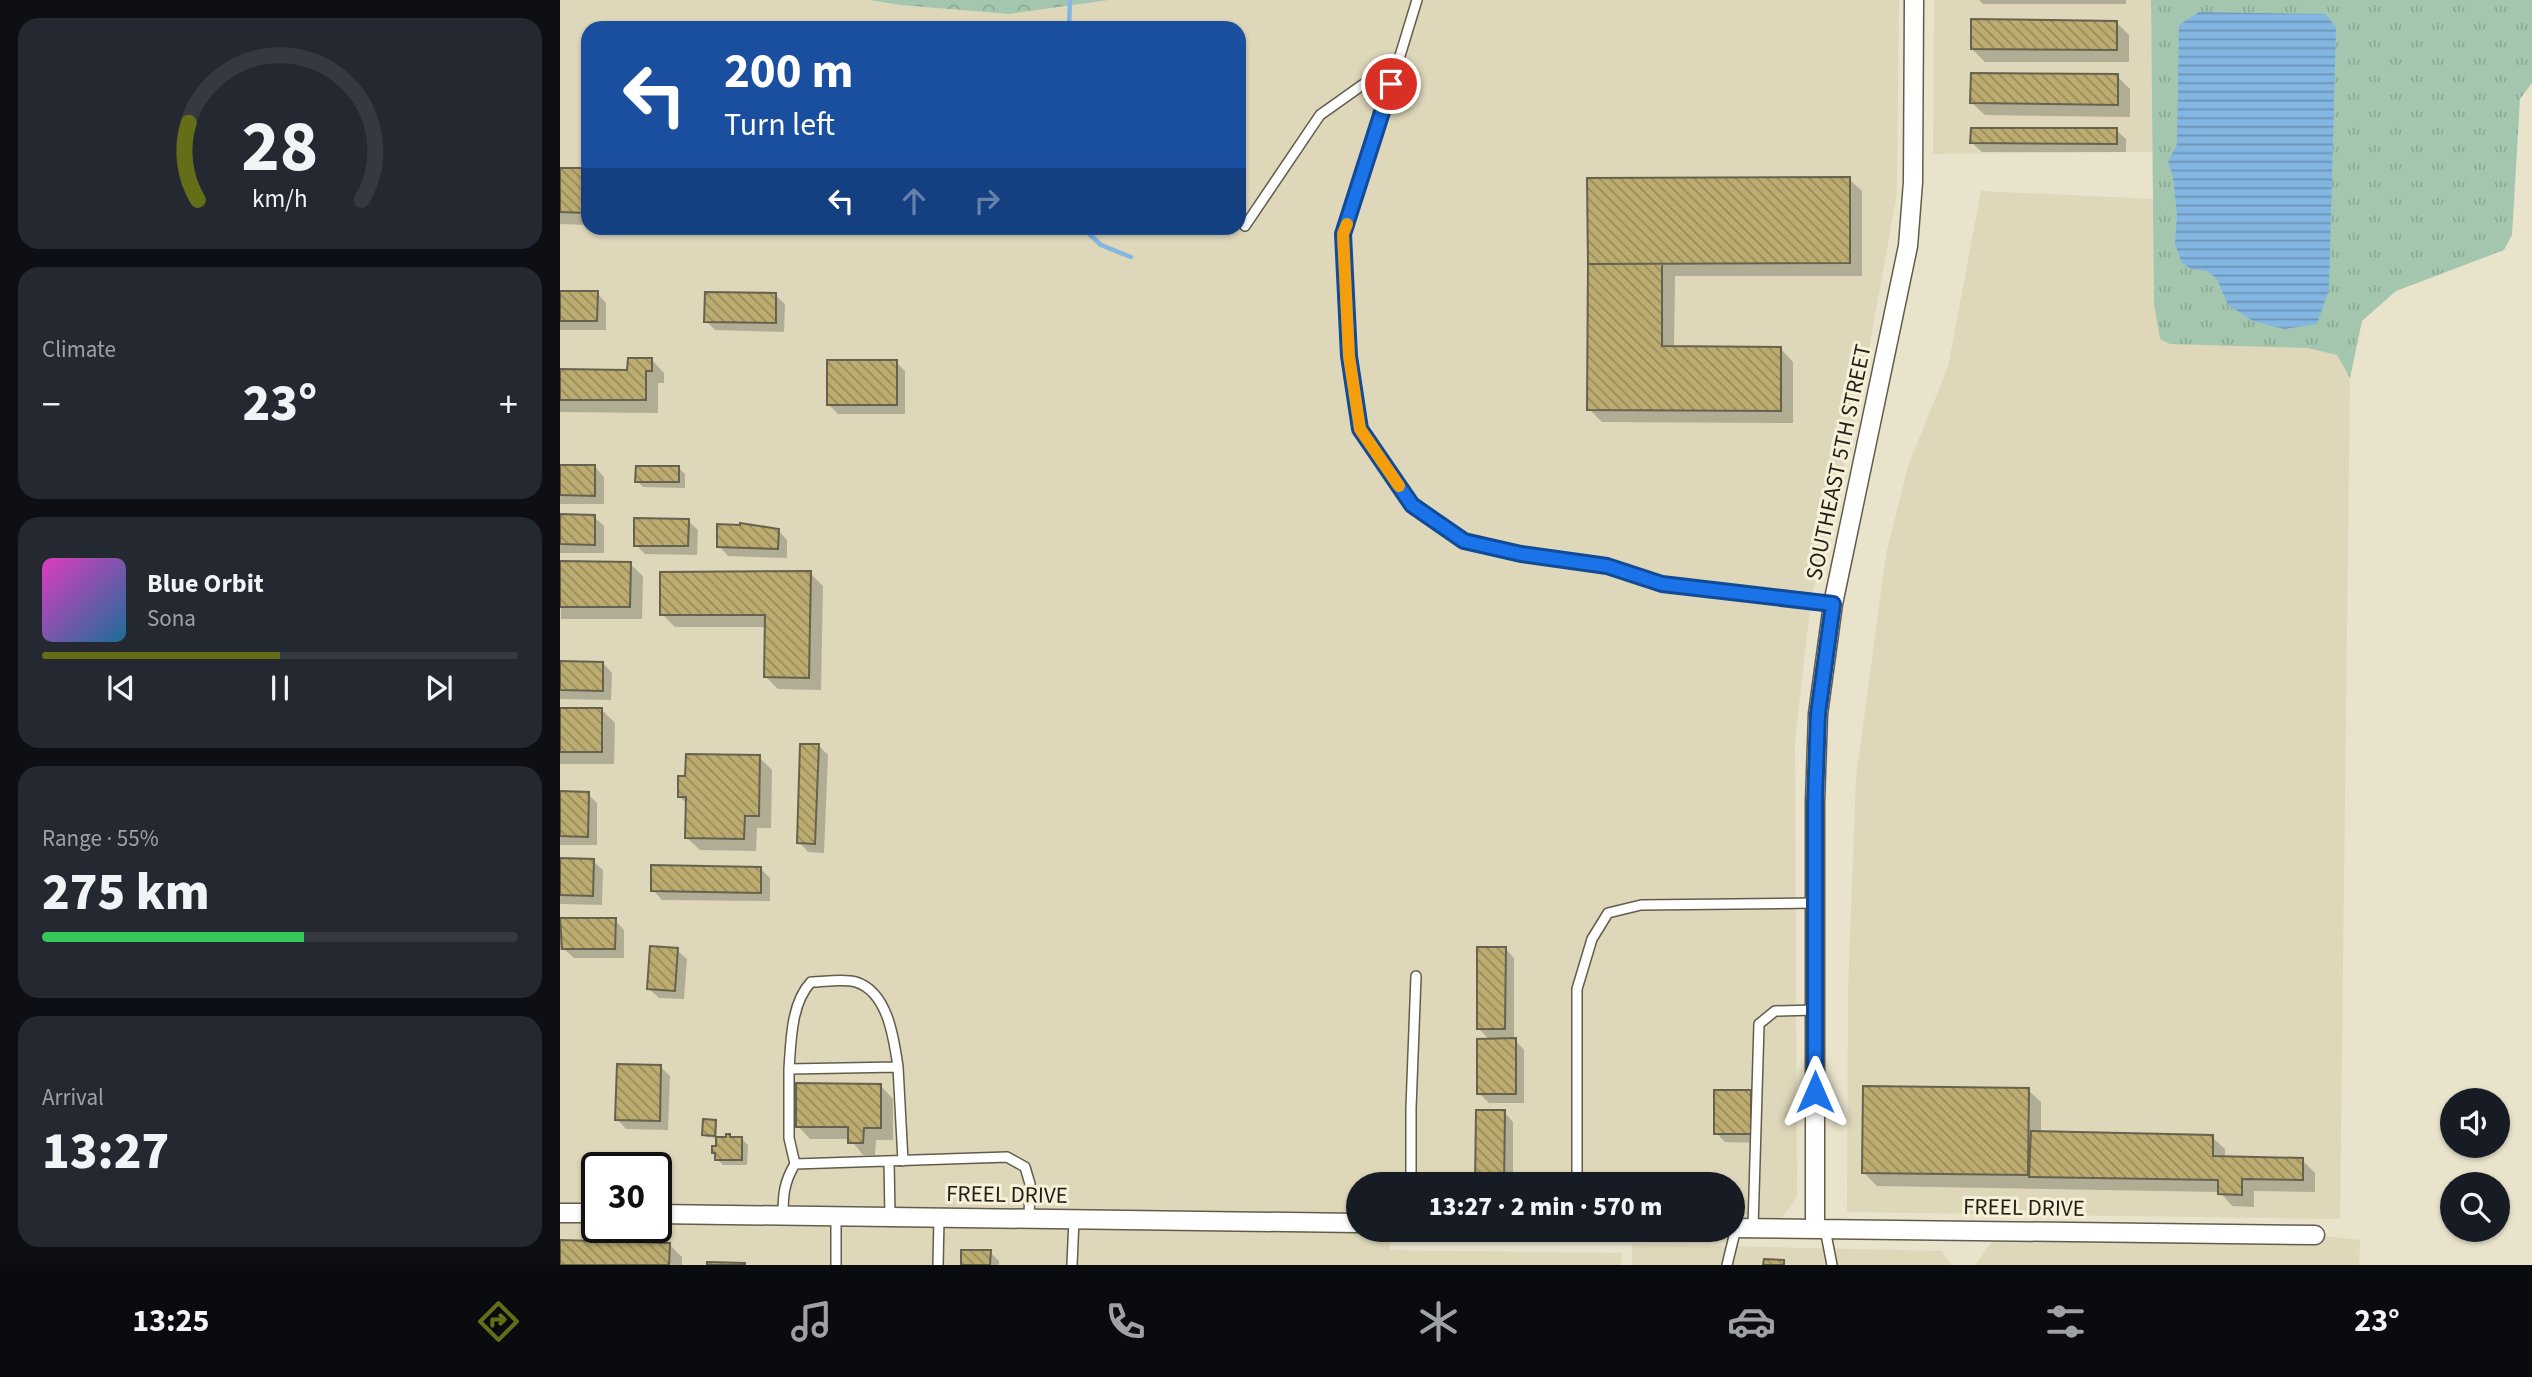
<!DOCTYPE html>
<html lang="en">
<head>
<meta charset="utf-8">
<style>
	:root { --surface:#171b24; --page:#242831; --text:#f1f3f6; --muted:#9ea1a6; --line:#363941; --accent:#636e17 }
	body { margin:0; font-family:"Source Sans 3",sans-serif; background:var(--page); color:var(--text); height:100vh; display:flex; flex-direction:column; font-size:26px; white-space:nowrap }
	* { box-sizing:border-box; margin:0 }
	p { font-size:23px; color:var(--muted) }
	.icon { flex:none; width:38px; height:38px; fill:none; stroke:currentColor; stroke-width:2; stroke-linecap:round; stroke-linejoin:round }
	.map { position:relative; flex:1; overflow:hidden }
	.sheet { display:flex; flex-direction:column; gap:18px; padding:18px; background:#0d0f14; width:560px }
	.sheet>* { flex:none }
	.hud { position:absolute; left:21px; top:21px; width:665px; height:214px; border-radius:21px; box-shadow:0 2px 5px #0004; background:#1a4fa0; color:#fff; overflow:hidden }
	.controls { position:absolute; left:1880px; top:1088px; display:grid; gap:14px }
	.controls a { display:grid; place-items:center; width:70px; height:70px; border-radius:50%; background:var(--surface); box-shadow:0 2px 5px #0004; font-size:35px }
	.speed { position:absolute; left:21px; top:1152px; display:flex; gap:14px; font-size:35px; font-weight:700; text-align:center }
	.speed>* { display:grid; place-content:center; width:91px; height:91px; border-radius:50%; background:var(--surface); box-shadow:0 2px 5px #0004; line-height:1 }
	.speed .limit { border:4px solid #111; border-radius:10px; background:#fff; color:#111 }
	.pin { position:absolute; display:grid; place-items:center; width:60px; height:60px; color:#fff; margin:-30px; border:4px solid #fff; border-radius:50%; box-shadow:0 2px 7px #0007 }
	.me { position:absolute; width:77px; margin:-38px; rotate:0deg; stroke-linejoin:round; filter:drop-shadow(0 0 5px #0008) }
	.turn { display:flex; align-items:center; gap:24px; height:147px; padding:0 28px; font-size:32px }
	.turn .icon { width:91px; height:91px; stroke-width:2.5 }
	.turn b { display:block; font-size:49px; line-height:60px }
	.lanes { display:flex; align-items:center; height:66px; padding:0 28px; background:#0003; justify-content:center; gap:35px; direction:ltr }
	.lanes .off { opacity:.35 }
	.big { font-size:52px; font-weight:800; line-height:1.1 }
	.sheet .tile { flex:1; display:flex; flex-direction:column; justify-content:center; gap:10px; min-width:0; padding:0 24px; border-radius:21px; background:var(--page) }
	.sheet .dial { align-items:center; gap:0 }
	.dial svg { height:182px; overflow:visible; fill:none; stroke:var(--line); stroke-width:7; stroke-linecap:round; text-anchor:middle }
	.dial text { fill:var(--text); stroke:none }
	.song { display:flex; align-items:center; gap:21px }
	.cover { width:84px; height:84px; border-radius:10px; background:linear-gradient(135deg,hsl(310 70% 55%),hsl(200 70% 35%)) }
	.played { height:7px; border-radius:4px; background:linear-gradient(90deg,var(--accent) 50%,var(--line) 50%) }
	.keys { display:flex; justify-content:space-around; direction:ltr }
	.heat { display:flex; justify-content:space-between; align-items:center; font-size:38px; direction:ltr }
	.charge { height:10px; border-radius:5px; background:linear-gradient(90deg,#34c759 55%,var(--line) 0) }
	.trip { position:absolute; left:786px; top:1172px; width:399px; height:70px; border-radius:35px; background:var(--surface); box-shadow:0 2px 5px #0004; font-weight:800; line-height:70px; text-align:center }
	.tabs { display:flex; height:112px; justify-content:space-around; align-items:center; background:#090b0e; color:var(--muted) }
	.tabs .icon { width:49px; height:49px }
	.tabs .current { color:var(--accent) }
	.tabs b { font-size:32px; color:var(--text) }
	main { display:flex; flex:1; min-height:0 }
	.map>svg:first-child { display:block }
</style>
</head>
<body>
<main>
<section class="sheet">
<div class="tile dial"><svg viewBox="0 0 100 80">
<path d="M14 69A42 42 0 1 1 86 69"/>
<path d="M14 69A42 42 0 0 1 10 35" stroke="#636e17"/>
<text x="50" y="56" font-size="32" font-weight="700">28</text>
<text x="50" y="72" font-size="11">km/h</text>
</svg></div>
<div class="tile"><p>Climate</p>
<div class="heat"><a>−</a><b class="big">23°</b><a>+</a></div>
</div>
<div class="tile">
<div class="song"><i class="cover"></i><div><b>Blue Orbit</b><p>Sona</p></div></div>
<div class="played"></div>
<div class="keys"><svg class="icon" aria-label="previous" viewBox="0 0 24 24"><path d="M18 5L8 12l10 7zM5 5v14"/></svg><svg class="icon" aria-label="pause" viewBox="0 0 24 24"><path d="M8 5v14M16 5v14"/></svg><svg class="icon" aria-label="next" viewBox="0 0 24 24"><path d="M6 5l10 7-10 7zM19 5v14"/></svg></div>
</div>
<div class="tile"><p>Range · 55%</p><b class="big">275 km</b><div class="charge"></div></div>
<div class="tile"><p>Arrival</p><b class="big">13:27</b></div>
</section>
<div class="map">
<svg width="1972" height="1265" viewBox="0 0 1972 1265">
	<defs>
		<pattern id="grass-tufts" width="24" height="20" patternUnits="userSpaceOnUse" patternTransform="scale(1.75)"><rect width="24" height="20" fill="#a4c6ae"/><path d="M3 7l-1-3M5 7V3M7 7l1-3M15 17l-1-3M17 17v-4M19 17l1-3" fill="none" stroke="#8daa95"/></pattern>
		<pattern id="forest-crowns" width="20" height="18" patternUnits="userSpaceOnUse" patternTransform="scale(1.75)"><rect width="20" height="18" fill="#a4c6ae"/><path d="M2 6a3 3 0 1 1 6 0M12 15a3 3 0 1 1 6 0" fill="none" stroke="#8daa95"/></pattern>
		<pattern id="water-rules" width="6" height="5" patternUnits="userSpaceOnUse" patternTransform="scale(1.75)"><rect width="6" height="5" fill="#83b6e0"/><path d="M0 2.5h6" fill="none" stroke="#6b93b5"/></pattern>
		<pattern id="building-back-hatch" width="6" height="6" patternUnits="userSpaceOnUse" patternTransform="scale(1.75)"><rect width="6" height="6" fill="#bcac70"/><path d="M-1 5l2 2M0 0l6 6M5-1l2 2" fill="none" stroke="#988b5b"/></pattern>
	</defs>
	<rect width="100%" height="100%" fill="#e9e3cc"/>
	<path fill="#ded7ba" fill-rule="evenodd" d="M0 0H309L340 5 449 14 549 0H1339L1337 193 1300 399 1251 599 1235 742 1237 1197 1222 1218H1173L1172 1185H798V1230H830V1250L1062 1253 1061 1265H0ZM28 28H679V228H28ZM37 1167H96V1227H37Z
		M1374 0H1591L1593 152 1373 154Z
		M1421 191 1594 199V305L1610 344 1747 348 1777 355 1790 378 1780 1219 1287 1212 1288 990 1296 777 1326 555 1348 466 1388 367Z
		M1440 1231 1755 1235 1800 1240 1799 1265H1415Z
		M1072 1244 1382 1251 1392 1265H1072Z"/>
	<path fill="url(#grass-tufts)" d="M1591 0H1972V83L1960 99 1952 235 1944 250 1836 291 1802 321 1790 378 1777 355 1747 348 1610 344 1600 339 1594 305Z"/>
	<path fill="url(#forest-crowns)" d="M309 0H549L449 14 340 5Z"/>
	<path fill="url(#water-rules)" d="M1639 12 1765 14 1776 27 1769 290 1757 324 1724 329 1693 321 1668 305 1657 279 1647 271 1631 269 1622 263 1615 244 1617 215 1613 176 1608 162 1617 144 1619 25Z"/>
	<path fill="#0003" d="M1419 0H1566V4H1423Z
		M1556 22 1569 35V62H1425L1412 49Z
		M1557 76 1570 89V117L1425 115 1412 103Z
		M1556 130 1566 139V152H1422L1412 143Z
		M0 169 28 170V225L0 224Z
		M1289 179 1302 191V276H1115L1114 348 1221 349 1233 362V423L1042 422 1029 409 1028 180Z
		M0 293H37L46 303V330H0Z
		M215 295 225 304 224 332 155 330 146 321Z
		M92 360 104 373V383H98V413L0 412V371L69 372Z
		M336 362 345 371V414H278L268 404Z
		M0 467H35L44 477V504H0Z
		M119 468 125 474V488L83 487 77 481Z
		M0 516 34 517 44 526V553H0Z
		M128 521 138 530 137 555 85 554 76 545Z
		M218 530 227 540V558L168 556 159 546Z
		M0 563 70 564 83 576 82 619H1Z
		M250 573 263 586 261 690 218 689 205 676 206 627H115L102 614Z
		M0 663H43L52 673 51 700 0 699Z
		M0 709 42 710 55 723 54 764H0Z
		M258 745 268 755 264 853 248 852 239 842Z
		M199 757 212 770 211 828H197L196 851 140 850 127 838V804L119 796Z
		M0 793 28 794 37 803V845H0Z
		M0 860 33 861 43 870 42 905 0 904Z
		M201 869 210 878V901L102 900 93 890Z
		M0 920H55L64 930V958H14L5 950H0Z
		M945 948 954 958V1039L964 1050V1103H929L919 1093 930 1040 918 1028Z
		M117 950 127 959 124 999 99 998 89 989Z
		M101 1067 110 1076 108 1130 66 1129 57 1119Z
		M321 1086 333 1099V1140H316L315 1155H303L290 1139H250L238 1126Z
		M1468 1090 1481 1102V1133L1652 1137 1665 1149V1158L1742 1160 1755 1173V1192L1694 1191V1207L1672 1206 1660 1192 1317 1186 1304 1173Z
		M1190 1092 1200 1101V1143L1165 1142 1156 1133Z
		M944 1112 953 1122V1185H917Z
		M155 1122 157 1124V1138L146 1137 144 1135Z
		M169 1136 172 1139H182L188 1145 187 1165H163L157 1159 154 1152 157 1148 158 1138Z
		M0 1241 109 1244 122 1257V1265H0Z
		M430 1252 439 1261V1265H403Z"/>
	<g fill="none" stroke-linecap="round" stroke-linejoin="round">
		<path stroke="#83b6e0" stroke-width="4.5" d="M509 28 510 0
			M523 228 541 245 571 257"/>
	</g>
	<path fill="url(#building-back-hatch)" stroke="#67624f" stroke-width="2" d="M1411 19 1557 21V50L1411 49Z
		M1411 73 1558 74V105L1410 103Z
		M1411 128H1557V144L1410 143Z
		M0 168H28V213L0 212Z
		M1290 177V263L1028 264 1027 178Z
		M1028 264H1102V346L1221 347V411L1027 410Z
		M0 291H38L37 321H0Z
		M145 292 216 293V323L144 322Z
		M68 358H92V371H86V400H0V369L67 370Z
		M267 360H337V405H267Z
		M0 465H35V496L0 495Z
		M76 466H119V482H75Z
		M0 514 35 515V545L0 544Z
		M74 518 129 519 128 546H74Z
		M180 523 219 529 218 549 157 547V524L180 525Z
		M0 561 71 562 70 607H0Z
		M251 571 249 678 204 677 205 615H100V572Z
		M0 661 43 662V691L0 690Z
		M0 708H42V752H0Z
		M240 744H259L255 844 237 843Z
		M126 754 200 755 199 816H185L184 839 125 838 126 797H118V776H125Z
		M0 791 29 792 28 837 0 836Z
		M0 858 34 859 33 896 0 895Z
		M91 865 201 867V893L91 891Z
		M0 918H56L55 949H2Z
		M90 946 118 948 115 991 87 989Z
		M917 947H946L945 1029H917Z
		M956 1038V1094H917V1039Z
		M57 1064 101 1065 100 1121 55 1120Z
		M236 1083 321 1084V1128H304L303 1143H288V1127H236Z
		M1303 1086 1469 1088 1468 1175 1302 1173Z
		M1154 1090H1191V1134H1154Z
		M916 1110H945L944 1185H915Z
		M143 1119 156 1120 155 1136 142 1135Z
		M1471 1131 1653 1135V1156L1743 1158V1180L1682 1179V1195L1658 1194V1180L1469 1177Z
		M166 1134H170V1137H182V1160H155V1153H152V1146H156V1137H166Z
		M0 1240 110 1243 109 1265H0Z
		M401 1250H431L430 1265H401Z
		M1204 1259 1224 1260V1265H1203Z
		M147 1262 185 1263V1265H147Z"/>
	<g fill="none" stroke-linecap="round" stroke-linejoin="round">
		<defs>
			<path id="lane" d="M839 59 783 234 789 356 800 429 852 505 904 541 961 554 1047 566 1102 584 1273 604
				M685 226 760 115 839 59 857 0
				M229 1069C231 1041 231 1003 251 982 264 982 283 978 296 982 328 992 334 1039 338 1067
				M329 1161 330 1217
				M235 1164 229 1138V1069L338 1067 343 1161
				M851 1185V1108L856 976
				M1017 1185V989L1032 939 1048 913 1081 905 1255 903
				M223 1215C223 1195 224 1182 235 1164L447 1157 465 1167 470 1184 469 1219
				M1193 1228 1199 1024 1215 1011 1255 1010
				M1265 1229 1272 1265
				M276 1265V1216
				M378 1265 379 1218
				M512 1265 514 1219
				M1167 1265 1176 1228"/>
			<path id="street" d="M0 1213H37
				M96 1214 798 1223
				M1172 1228 1755 1235
				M1255 1229V802L1258 714 1273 604 1348 246 1353 182 1354 0"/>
		</defs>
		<use href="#lane" stroke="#625d4a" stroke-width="12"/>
		<use href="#street" stroke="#625d4a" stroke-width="21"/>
		<use href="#lane" stroke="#fff" stroke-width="9"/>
		<use href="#street" stroke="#fff" stroke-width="18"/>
	</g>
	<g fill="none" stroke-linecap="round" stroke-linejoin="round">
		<defs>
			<path id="route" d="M831 84 783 234 789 356 800 429 852 505 904 541 961 554 1047 566 1102 584 1273 604 1258 714 1255 802V1092"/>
		</defs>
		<use href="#route" stroke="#114b97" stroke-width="18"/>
		<use href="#route" stroke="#1a73e8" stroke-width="12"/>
		<path stroke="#f59e0b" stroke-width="12" d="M787 224 783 234 789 356 800 429 839 486"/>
	</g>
	<g text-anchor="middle" stroke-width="6" stroke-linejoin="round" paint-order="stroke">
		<g font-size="23" fill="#201e16" stroke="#f6f0d9">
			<text transform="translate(1278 462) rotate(-78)" y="8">SOUTHEAST 5TH STREET</text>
			<text transform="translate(447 1194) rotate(1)" y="8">FREEL DRIVE</text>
			<text transform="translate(1464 1207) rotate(1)" y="8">FREEL DRIVE</text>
		</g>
	</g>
</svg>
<div class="controls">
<a><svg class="icon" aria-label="sound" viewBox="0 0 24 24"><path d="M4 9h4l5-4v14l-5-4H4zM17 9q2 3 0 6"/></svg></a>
<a><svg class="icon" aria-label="search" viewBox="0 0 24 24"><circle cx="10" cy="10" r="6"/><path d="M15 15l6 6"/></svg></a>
</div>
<div class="speed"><div class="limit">30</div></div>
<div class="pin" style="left:831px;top:84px;background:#d93025"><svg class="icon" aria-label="arrive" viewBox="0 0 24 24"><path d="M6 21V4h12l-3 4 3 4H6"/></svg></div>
<svg class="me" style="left:1255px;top:1092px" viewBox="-20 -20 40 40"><path d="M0-17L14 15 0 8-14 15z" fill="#1a73e8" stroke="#fff" stroke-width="4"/></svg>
<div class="trip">13:27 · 2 min · 570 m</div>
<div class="hud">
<div class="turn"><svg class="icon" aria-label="left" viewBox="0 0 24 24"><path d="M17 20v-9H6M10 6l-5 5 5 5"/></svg><div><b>200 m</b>Turn left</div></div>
<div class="lanes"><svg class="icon" aria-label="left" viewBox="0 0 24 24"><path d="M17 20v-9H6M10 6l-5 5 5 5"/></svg><svg class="icon off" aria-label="ahead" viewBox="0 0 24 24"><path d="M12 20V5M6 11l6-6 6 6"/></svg><svg class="icon off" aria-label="right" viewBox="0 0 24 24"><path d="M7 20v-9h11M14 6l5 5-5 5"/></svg></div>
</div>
</div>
</main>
<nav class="tabs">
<b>13:25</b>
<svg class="icon current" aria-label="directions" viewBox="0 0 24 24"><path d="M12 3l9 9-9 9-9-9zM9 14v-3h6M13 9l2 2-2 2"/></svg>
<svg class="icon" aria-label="music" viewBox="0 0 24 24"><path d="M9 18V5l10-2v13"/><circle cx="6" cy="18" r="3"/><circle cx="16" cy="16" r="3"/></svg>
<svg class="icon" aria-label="phone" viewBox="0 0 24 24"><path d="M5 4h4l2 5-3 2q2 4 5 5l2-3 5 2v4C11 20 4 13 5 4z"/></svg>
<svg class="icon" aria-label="climate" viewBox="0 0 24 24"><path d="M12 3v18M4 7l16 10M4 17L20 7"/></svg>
<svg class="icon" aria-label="car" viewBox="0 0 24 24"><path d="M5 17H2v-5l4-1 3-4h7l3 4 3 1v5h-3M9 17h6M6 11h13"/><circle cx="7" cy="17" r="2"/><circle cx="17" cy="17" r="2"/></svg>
<svg class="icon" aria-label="filters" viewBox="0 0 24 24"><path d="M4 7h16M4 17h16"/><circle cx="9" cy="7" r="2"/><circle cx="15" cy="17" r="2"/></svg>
<b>23°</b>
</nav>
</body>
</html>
